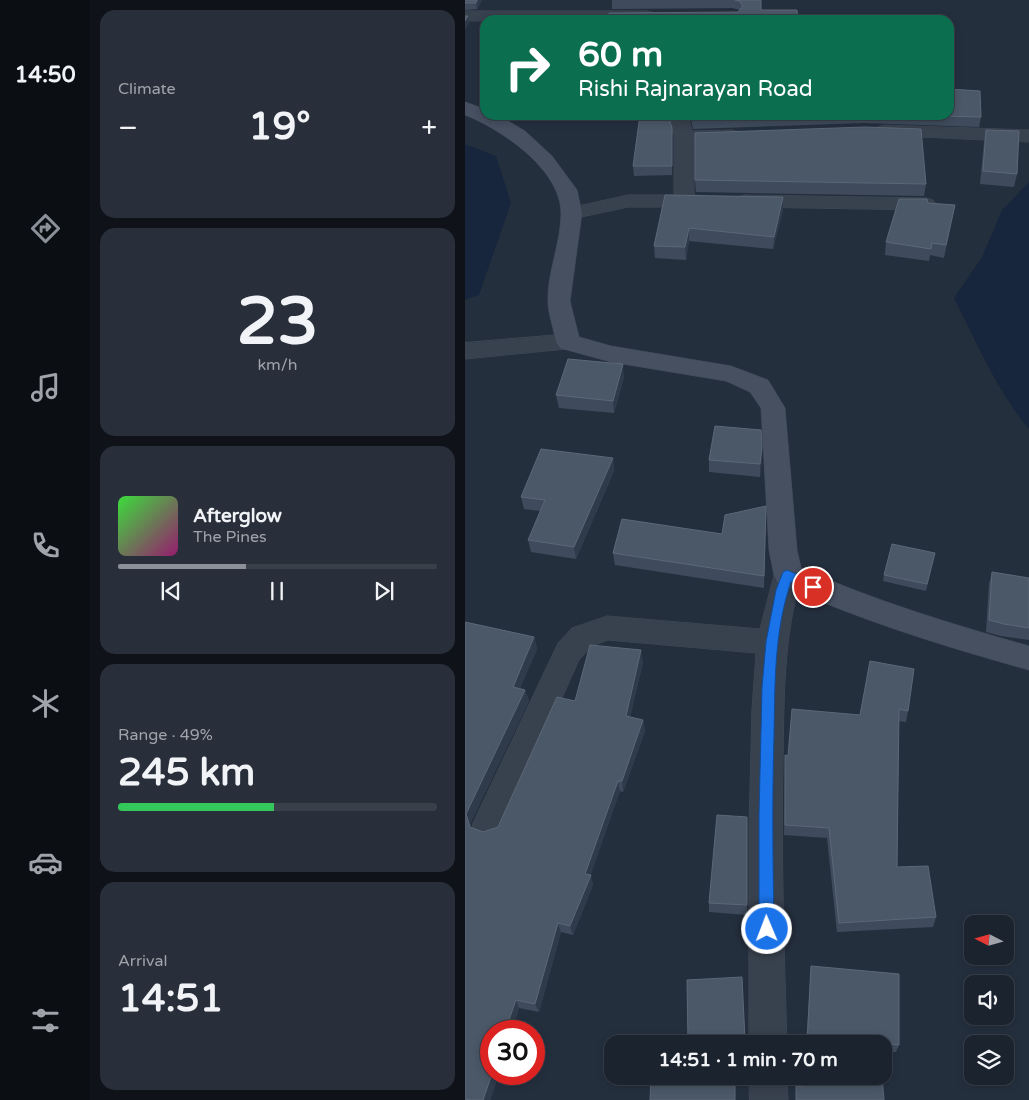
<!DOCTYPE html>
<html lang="en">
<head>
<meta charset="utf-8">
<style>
	:root { --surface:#1b232e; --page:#282f3a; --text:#f1f3f6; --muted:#a0a4aa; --line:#39404a; --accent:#8c9099 }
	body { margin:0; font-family:"Varela Round",sans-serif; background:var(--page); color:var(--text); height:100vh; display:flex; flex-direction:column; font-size:19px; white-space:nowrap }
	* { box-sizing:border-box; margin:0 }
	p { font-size:16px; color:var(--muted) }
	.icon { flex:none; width:28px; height:28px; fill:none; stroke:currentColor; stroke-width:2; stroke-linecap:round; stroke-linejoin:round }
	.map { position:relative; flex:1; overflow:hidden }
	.details { display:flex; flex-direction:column; gap:10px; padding:10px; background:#0f1319; width:375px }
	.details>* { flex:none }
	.banner { position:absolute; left:15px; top:15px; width:474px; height:105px; border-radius:15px; box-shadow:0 2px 8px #0003,0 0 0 1px var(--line); background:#0b6e4f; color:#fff; overflow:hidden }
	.needle { width:32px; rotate:276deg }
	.buttons { position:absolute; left:499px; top:915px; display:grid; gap:10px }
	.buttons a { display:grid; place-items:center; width:50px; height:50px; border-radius:10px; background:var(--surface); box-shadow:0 2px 8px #0003,0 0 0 1px var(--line); font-size:25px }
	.speed { position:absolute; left:15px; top:1020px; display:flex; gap:10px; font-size:25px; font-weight:700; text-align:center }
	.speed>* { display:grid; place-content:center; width:65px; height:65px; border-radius:50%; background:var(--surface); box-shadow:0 2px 8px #0003,0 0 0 1px var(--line); line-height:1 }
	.speed .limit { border:8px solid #d22; background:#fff; color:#111 }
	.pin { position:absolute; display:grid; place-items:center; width:42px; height:42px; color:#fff; margin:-21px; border:2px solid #fff; border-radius:50%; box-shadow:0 1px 5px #0007 }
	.me { position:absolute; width:55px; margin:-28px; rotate:359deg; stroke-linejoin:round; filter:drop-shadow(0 0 4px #0008) }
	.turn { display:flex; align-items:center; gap:18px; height:105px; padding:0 15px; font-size:22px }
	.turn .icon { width:65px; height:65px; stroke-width:2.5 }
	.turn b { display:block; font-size:35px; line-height:42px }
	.big { font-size:38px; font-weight:700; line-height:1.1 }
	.details .widget { flex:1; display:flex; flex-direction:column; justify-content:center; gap:8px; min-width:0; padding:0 18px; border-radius:15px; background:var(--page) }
	.details .dial { align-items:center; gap:0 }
	.dial b { font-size:65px; line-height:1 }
	.song { display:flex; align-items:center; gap:15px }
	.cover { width:60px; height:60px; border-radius:8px; background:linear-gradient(135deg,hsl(120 70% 55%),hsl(320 70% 35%)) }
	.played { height:5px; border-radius:2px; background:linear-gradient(90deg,var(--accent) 40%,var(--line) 40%) }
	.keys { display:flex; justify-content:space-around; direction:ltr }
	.heat { display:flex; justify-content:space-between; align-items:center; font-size:28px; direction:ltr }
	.charge { height:8px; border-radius:4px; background:linear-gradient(90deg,#34c759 49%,var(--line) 0) }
	.trip { position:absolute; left:139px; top:1035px; width:288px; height:50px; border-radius:15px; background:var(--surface); box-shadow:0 2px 8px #0003,0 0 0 1px var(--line); font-weight:700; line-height:50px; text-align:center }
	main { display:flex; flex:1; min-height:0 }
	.menu { display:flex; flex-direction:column; width:90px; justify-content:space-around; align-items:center; background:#0b0e12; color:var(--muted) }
	.menu .icon { width:35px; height:35px }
	.menu .current { color:var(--accent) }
	.menu b { font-size:22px; color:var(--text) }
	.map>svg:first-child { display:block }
</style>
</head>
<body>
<main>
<nav class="menu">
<b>14:50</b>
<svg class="icon current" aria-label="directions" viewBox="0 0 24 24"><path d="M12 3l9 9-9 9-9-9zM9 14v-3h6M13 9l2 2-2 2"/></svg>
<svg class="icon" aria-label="music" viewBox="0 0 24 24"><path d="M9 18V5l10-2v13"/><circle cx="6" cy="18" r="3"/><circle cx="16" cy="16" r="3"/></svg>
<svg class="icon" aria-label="phone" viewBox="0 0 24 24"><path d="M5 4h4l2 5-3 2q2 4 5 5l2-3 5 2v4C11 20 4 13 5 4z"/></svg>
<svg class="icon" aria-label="climate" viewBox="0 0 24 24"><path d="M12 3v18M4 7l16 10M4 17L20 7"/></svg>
<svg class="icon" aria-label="car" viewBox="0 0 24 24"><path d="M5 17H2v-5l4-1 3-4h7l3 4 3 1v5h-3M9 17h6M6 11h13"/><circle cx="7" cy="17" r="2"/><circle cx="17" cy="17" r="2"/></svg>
<svg class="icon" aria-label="filters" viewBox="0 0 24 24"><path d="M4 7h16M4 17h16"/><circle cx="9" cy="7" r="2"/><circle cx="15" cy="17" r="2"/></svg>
</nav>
<section class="details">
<div class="widget"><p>Climate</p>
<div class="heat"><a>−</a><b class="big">19°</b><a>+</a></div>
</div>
<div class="widget dial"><b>23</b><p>km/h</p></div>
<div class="widget">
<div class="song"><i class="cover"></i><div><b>Afterglow</b><p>The Pines</p></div></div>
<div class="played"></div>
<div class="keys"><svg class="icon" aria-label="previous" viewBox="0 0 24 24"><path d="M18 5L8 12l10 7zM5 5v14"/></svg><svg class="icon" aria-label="pause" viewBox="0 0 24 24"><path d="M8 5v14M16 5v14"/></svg><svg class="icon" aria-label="next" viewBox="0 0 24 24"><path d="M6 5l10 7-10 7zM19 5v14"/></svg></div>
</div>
<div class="widget"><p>Range · 49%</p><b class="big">245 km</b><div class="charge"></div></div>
<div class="widget"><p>Arrival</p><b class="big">14:51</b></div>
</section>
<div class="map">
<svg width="564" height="1100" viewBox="0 0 564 1100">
	<rect width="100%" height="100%" fill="#242f3e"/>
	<path fill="#17263c" d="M0 144 31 156 46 203 14 295 0 300Z
		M564 182V429C532 391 511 342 489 298L517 257 537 210Z"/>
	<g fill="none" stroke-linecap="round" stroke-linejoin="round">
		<defs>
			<path id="minor" d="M0 11H181L187 12 190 16 186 20 0 21Z
				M203 115H223L227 131 267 130 274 132 277 136 274 140 229 143V195L244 197 247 201 244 205 237 207H163L107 219 100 217 97 213 100 209 163 195H209V137Z
				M420 125 564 130V142L413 135 410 131 413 127Z
				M280 195 461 198 468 200 471 204 468 208 461 210 280 207 273 205 270 201 273 197Z
				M103 334 111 336 115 342 111 348 0 359V343Z
				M323 564 333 567 337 575C318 637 319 699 318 763 316 857 319 950 322 1044H284V827L287 710 291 653 143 640 127 646 114 660 35 836 23 840 11 836 7 825 93 643 107 628 142 616 295 629 309 575 313 567Z
				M284 1076H322L323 1100H285Z"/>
			<path id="secondary" d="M0 102 20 109V115H33L60 131 87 156 112 190 117 213 105 301 114 337 146 346 266 366 303 380 320 408 332 550 336 568C410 601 486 624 564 646V670C478 646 394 620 313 583L309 575 304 550 296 408 285 392 261 381 146 362 95 348 91 342C89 329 83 314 83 301 82 274 96 242 96 214 97 170 36 129 0 115Z"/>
		</defs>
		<use href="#minor" stroke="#414a57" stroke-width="1"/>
		<use href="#secondary" stroke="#414a57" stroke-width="1"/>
		<use href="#minor" fill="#38414e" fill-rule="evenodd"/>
		<use href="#secondary" fill="#465061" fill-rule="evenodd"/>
	</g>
	<path fill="#3f4b5c" d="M0 0H17L12 9 0 10Z
		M147 0H297L273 12 275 10 267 8 147 9Z
		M225 115H484L516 117 514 127 399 123 228 129Z
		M521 130 552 174 549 187 515 184 519 142Z
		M207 137V175L169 176 168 166Z
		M230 180 461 184 459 196 231 192Z
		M200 195 318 197V210L308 249 224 241 221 260 190 258 189 246Z
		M463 203 490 205 479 258 465 255 464 261 420 255 421 242Z
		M159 377 149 413 94 408 91 395Z
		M148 458 149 471 111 559 66 552 63 540 75 511 59 509 56 497Z
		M244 460H297L295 477 244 472Z
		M301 506 299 588 150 565 148 553 257 534Z
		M470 553 461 591 418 581 419 575Z
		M527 572 564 578V640L536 636 521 632 524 584Z
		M0 622 69 637 72 649 55 688 60 690 64 701 5 824 6 827 18 832 33 827 110 701 178 662 165 717 178 720 180 731 158 792 155 791 125 875 128 885 108 935 96 932 74 1012 54 1008 47 1031H26V1074H34L25 1100H0Z
		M405 661 443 711 441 722 434 721 432 867 471 917 468 927 372 932 362 838 319 835 320 755 323 756 395 715Z
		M282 817V915L244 912V903Z
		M346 966 434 1045 431 1052 418 1051V1044H341Z
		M277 977 280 1044H223Z"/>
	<path fill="#2f3b4b" d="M12 0H17L12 9 11 3Z
		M3 16 4 23 0 30V21Z
		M318 197V210L308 249 309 237Z
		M224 228V241L221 260 220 247Z
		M158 364 159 377 149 413 148 401Z
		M297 448V460L295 477V464Z
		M148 458 149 471 111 559 109 547Z
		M69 637 72 649 51 698 48 687Z
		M176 650 178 662 163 727 161 716Z
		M60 690 64 701 5 824 9 837 1 814Z
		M178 720 180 731 158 792 157 781Z
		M153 781 155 791 123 883 120 874Z
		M126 875 128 885 108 935 105 926Z
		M93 923 96 932 74 1012 70 1004Z
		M51 1000 54 1008 47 1031H40Z
		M27 1074H34L25 1100H18Z"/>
	<path fill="#4b5868" stroke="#5c6777" d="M0 0H12L11 3H0Z
		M270 0H296V10H332L333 20H143L144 13 273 12 278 6 274 1Z
		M0 16H3L0 21Z
		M484 89 515 91 516 117 438 115H484Z
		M175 115H203L207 128V166H168Z
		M227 115H366L228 120Z
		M400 127 456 129 461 184 230 180V133Z
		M521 130 554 131 552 174 518 171Z
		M200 195 318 197 309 237 224 228 220 247 189 246Z
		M434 199H462L463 203 490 205 481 245 467 243 466 249 421 242Z
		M103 359 158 364 148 401 91 395Z
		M250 426 296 430 297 448 295 464 244 460Z
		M76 449 148 458 109 547 63 540 80 500 56 497Z
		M301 506 299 576 148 553 157 519 257 534 260 515Z
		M427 544 470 553 462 584 419 575Z
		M527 572 564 578V628L539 624 524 620Z
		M0 622 69 637 48 687 60 690 1 814 5 827 18 832 33 827 92 697 110 701 125 645 176 650 161 716 178 720 157 781H153L120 874 126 875 105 926 93 923 70 1004 51 1000 40 1031H26L27 1074 18 1100H5L0 1099Z
		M405 661 449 669 443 711 434 709 432 867 463 866 471 917 374 923 364 828 320 825V755L323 756 327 709 395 715Z
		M252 815 282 817V905L244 903Z
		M346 966 434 974V1045L415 1043 342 1044Z
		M277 977 280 1040H271V1044H223L222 980Z
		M186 1076H270V1100H185Z
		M340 1076H417L419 1100H331V1086H339Z"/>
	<path fill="#1a73e8" stroke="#114b97" d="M322 570 352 583 354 587 352 590 348 591 326 582C309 631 310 685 309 736 307 800 308 865 309 929L307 934 302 936 297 934 294 929V815L297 687 301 642 311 590 318 572Z"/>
</svg>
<div class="buttons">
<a><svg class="needle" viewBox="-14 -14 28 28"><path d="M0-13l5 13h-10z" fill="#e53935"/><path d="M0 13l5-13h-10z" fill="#a0a4aa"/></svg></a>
<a><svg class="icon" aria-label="sound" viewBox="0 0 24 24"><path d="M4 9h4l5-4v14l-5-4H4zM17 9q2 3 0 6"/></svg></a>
<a><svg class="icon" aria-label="layers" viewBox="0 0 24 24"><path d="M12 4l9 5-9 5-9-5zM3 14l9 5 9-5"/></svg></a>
</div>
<div class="speed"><div class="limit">30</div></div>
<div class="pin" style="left:348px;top:587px;background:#d93025"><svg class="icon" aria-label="arrive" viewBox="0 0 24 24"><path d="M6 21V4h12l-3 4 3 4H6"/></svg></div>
<svg class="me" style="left:302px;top:929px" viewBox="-20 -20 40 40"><circle r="17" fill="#1a73e8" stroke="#fff" stroke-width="3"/><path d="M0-11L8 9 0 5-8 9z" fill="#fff"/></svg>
<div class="trip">14:51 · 1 min · 70 m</div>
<div class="banner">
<div class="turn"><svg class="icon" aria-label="right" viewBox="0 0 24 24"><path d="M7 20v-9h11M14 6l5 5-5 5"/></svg><div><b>60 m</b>Rishi Rajnarayan Road</div></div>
</div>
</div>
</main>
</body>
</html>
